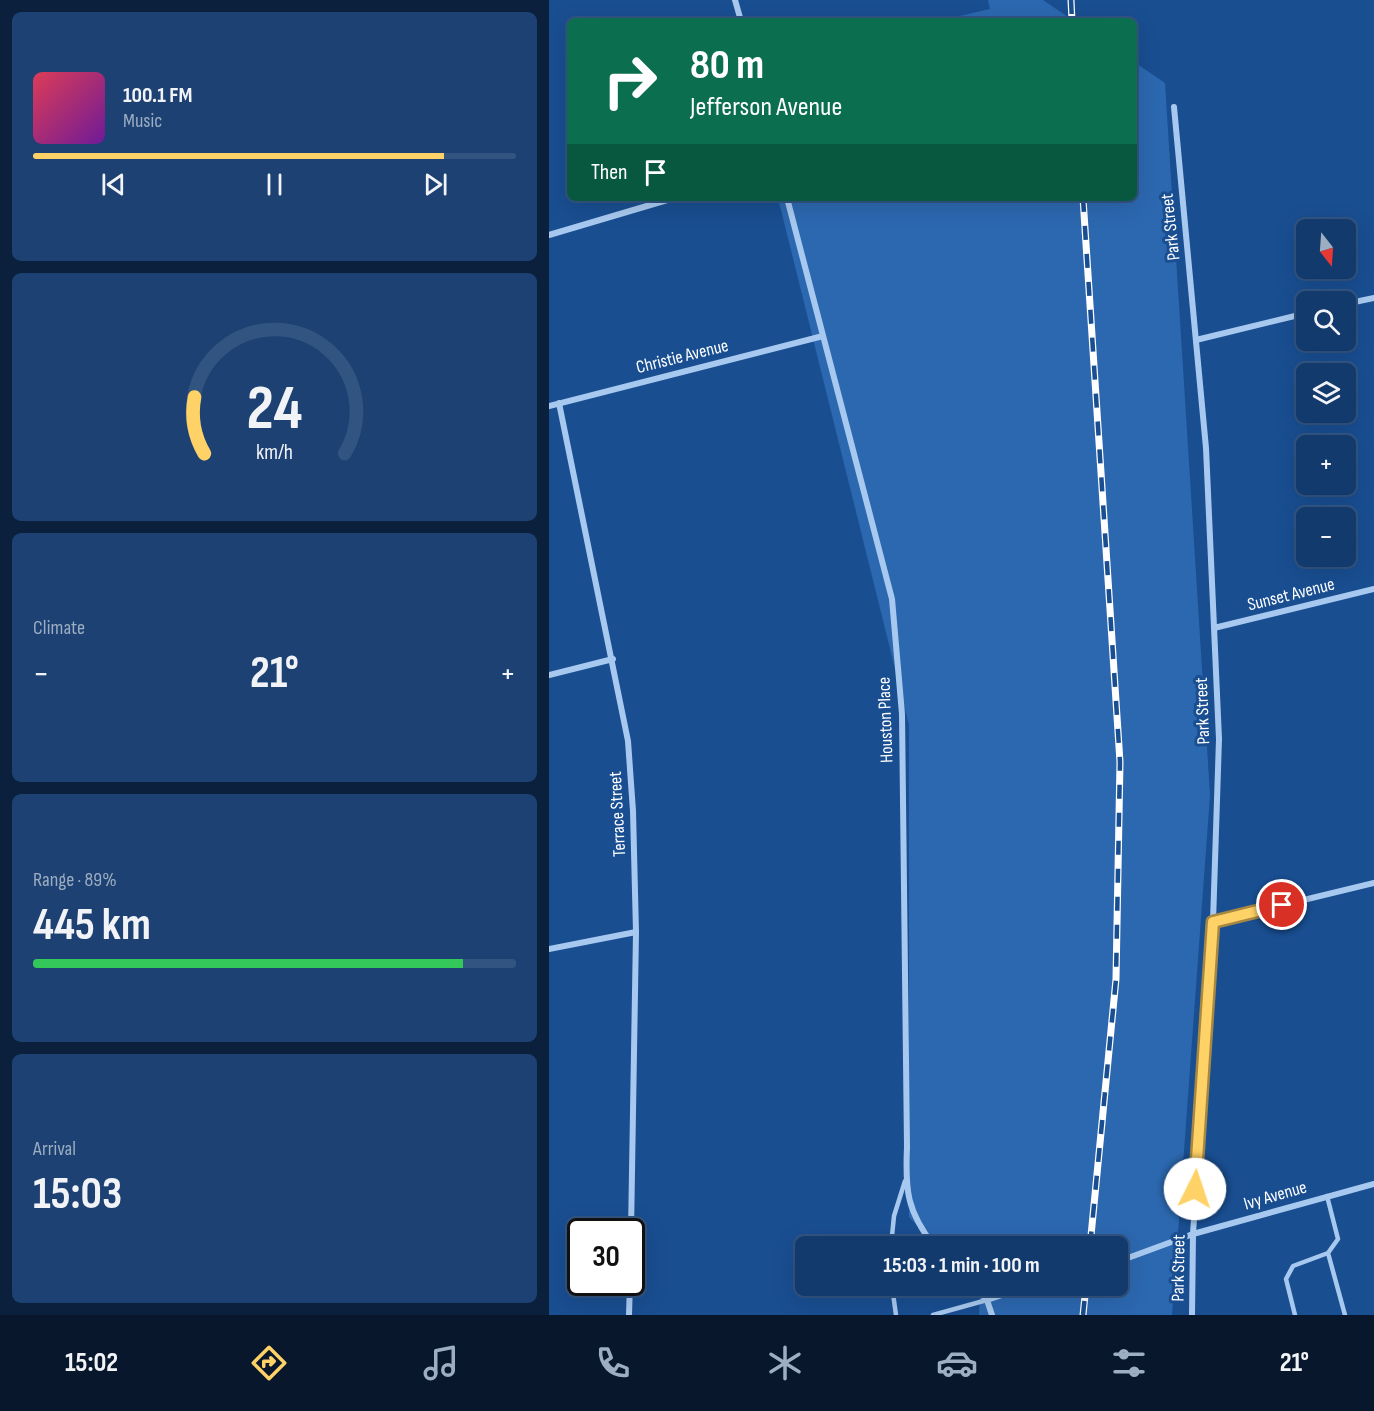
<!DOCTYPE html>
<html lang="en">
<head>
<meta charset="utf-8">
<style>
	:root { --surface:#133a6d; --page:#1c4172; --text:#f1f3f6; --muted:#9dadc2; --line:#325480; --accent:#ffd267 }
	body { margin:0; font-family:"Sofia Sans Condensed",sans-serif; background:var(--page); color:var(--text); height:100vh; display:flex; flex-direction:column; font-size:22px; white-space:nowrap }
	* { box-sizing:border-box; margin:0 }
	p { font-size:20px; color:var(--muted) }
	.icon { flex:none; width:33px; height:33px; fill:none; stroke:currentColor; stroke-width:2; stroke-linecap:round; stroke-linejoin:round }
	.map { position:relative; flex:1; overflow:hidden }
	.sheet { display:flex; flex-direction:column; gap:12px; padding:12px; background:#0a203c; width:549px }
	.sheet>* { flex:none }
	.hud { position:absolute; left:18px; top:18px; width:570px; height:183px; border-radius:9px; box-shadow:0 6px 24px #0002,0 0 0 2px var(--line); background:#0b6e4f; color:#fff; overflow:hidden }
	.needle { width:39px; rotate:163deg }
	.tools { position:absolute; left:747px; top:219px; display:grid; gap:12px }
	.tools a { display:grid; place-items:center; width:60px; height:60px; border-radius:9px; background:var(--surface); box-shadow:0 6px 24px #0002,0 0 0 2px var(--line); font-size:30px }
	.speed { position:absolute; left:18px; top:1218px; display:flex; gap:12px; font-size:30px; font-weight:700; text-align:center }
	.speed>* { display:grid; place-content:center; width:78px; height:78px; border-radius:50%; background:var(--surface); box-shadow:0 6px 24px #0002,0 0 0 2px var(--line); line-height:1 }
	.speed .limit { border:3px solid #111; border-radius:9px; background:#fff; color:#111 }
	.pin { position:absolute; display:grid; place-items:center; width:51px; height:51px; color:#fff; margin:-26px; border:3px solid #fff; border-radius:50%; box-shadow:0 2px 6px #0007 }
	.me { position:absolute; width:66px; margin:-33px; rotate:4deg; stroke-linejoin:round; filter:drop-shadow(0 0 4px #0008) }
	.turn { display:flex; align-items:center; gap:21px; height:126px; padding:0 24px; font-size:27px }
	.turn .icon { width:78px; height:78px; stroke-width:2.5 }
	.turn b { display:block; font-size:42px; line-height:51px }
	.then { display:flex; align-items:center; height:57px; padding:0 24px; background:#0003; gap:12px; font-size:22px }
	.big { font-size:45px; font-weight:700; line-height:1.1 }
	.sheet .card { flex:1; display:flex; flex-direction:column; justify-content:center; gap:9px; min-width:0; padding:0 21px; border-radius:9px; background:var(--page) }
	.sheet .dial { align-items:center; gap:0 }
	.dial svg { height:156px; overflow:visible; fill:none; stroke:var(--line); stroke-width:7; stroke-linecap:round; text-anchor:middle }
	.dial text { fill:var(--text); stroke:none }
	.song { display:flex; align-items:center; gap:18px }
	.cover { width:72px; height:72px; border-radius:9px; background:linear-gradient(135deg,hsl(350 70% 55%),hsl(280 70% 35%)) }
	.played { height:6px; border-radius:3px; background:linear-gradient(90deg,var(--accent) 85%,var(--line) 85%) }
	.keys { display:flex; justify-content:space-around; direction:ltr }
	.heat { display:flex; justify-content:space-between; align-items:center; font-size:33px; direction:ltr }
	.charge { height:9px; border-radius:4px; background:linear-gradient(90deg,#34c759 89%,var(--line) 0) }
	.trip { position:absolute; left:246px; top:1236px; width:333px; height:60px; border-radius:9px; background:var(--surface); box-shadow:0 6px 24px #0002,0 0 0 2px var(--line); font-weight:700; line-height:60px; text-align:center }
	.menu { display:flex; height:96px; justify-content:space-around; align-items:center; background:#08172c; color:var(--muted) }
	.menu .icon { width:42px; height:42px }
	.menu .selected { color:var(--accent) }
	.menu b { font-size:27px; color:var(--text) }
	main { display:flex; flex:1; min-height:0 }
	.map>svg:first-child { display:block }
</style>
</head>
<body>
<main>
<section class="sheet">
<div class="card">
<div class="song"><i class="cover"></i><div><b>100.1 FM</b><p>Music</p></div></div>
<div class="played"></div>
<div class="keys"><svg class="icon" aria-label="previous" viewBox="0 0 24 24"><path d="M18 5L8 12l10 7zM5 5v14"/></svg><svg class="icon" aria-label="pause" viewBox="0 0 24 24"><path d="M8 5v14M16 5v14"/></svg><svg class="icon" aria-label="next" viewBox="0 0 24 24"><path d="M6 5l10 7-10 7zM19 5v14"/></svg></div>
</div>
<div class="card dial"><svg viewBox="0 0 100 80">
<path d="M14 69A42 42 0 1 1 86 69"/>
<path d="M14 69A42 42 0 0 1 9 40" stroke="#ffd267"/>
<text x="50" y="56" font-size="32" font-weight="700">24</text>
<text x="50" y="72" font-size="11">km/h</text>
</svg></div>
<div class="card"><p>Climate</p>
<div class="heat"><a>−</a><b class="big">21°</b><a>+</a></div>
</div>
<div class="card"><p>Range · 89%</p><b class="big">445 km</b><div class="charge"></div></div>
<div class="card"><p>Arrival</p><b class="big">15:03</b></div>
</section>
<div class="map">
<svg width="825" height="1315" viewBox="0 0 825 1315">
	<rect width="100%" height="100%" fill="#194e91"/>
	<path fill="#2c68b0" d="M439 0H494L525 21H389L441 9Z
		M585 62 616 83 661 795 623 1315H430L431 1292 425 1286H568V1246H388L360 1217V725L229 198H585Z"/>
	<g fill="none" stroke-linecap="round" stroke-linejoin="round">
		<path stroke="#a8c9ef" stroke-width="4.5" d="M342 1246 345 1216 356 1181
			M779 1253 796 1315
			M343 1286 347 1315
			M384 1315 438 1300
			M746 1315 737 1279 744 1266 779 1253 789 1239 778 1196"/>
		<path stroke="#a8c9ef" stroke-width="6" d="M186 0 192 21
			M625 107 657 448 670 739 664 922 644 1234 643 1315
			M238 198 343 599 353 714 358 1147C356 1191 358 1211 385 1246
			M0 235 125 198
			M796 304 825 298
			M647 340 758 313
			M10 403 79 741 84 811 87 932 82 1232
			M0 406 274 336
			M665 628 825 589
			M0 675 64 659
			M664 922 825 883
			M0 949 87 932
			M568 1262 644 1234 825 1184
			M424 1286 438 1300 443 1315
			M438 1300 480 1286
			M80 1315 81 1282"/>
		<defs>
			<path id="rail" d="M522 0 523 21
				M534 198 571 762 567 979 541 1246
				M534 1315 537 1286"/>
		</defs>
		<use href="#rail" stroke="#fff" stroke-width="7"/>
		<use href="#rail" stroke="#194e91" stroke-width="4.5" stroke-dasharray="14" stroke-linecap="butt"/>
	</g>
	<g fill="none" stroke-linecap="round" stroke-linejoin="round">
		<defs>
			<path id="route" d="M646 1189 664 922 733 905"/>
		</defs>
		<use href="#route" stroke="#a68843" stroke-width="15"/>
		<use href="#route" stroke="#ffd267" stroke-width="10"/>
	</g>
	<g text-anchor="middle" stroke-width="6" stroke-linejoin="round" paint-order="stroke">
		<g font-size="18" fill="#fff" stroke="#194e91">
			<text transform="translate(621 227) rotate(-96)" y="6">Park Street</text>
			<text transform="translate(133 356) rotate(-14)" y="6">Christie Avenue</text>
			<text transform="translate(742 594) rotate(-14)" y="6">Sunset Avenue</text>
			<text transform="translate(653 711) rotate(-92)" y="6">Park Street</text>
			<text transform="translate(336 720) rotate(-92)" y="6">Houston Place</text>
			<text transform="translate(68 814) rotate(-93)" y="6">Terrace Street</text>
			<text transform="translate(726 1195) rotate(-16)" y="6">Ivy Avenue</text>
			<text transform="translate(629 1268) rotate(-89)" y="6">Park Street</text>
		</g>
	</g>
</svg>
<div class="tools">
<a><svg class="needle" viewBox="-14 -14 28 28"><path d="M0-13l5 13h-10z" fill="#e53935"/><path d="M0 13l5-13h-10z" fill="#9dadc2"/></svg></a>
<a><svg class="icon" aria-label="search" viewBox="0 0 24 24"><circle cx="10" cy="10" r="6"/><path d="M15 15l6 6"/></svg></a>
<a><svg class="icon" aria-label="layers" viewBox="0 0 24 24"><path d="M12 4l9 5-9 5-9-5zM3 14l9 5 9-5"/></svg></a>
<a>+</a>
<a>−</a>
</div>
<div class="speed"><div class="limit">30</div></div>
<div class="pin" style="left:733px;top:905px;background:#d93025"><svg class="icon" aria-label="arrive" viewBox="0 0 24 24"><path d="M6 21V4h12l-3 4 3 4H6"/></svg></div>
<svg class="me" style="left:646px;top:1189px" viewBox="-20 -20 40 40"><circle r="19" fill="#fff"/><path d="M0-13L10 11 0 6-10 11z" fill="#ffd267"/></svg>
<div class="trip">15:03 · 1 min · 100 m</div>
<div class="hud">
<div class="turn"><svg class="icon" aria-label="right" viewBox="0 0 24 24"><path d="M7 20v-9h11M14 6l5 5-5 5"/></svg><div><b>80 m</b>Jefferson Avenue</div></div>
<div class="then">Then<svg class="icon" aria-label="arrive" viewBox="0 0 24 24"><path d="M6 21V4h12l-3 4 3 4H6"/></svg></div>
</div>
</div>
</main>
<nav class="menu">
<b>15:02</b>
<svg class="icon selected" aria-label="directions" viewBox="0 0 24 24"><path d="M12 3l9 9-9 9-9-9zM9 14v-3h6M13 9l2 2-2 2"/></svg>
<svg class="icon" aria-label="music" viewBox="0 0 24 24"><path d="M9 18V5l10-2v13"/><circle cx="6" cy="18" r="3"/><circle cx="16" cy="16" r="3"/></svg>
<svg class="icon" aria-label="phone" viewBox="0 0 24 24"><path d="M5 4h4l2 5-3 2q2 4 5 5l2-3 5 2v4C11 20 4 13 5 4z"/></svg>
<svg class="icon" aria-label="climate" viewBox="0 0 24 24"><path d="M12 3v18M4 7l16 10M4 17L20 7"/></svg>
<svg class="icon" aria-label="car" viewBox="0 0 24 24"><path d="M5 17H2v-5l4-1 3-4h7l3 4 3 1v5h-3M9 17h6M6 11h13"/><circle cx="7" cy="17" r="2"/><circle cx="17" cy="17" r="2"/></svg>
<svg class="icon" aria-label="filters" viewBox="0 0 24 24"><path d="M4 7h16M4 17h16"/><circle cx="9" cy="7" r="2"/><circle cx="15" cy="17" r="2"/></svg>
<b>21°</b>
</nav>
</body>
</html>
